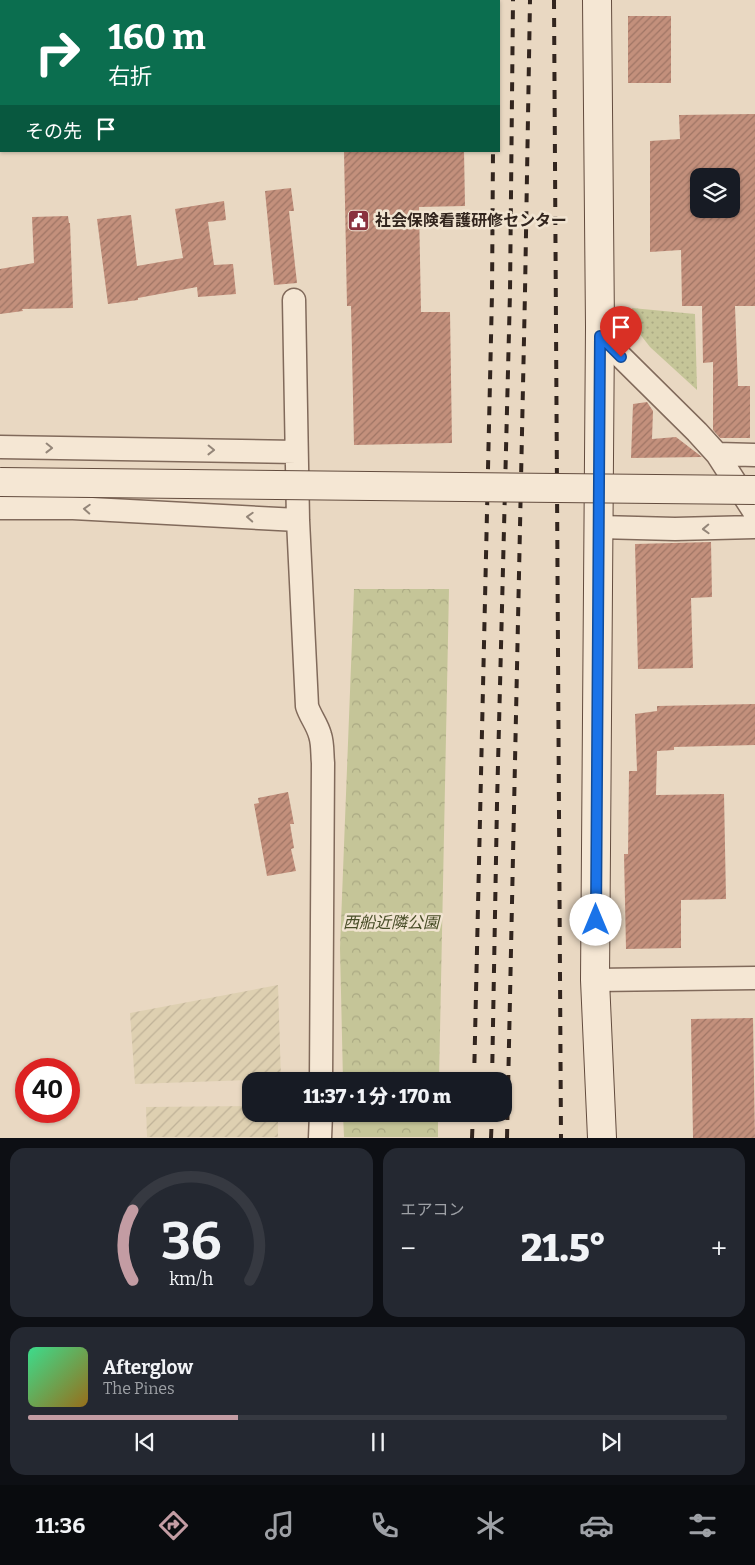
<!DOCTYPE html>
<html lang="ja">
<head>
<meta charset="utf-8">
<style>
	:root { --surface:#171b24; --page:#242831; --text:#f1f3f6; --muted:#9ea1a6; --line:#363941; --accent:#c39ca3 }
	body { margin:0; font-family:Bitter,"Noto Sans JP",serif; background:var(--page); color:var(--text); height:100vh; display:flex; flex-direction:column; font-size:19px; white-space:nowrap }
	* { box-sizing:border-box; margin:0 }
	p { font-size:16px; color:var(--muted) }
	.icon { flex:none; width:28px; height:28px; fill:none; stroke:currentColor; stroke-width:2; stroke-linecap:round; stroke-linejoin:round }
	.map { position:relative; height:1138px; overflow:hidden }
	.side { display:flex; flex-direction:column; gap:10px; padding:10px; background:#0d0f14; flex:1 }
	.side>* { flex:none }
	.hud { position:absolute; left:0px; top:0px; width:500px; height:152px; box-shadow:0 1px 4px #0004; background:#0b6e4f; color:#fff; overflow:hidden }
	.buttons { position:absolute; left:690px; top:168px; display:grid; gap:10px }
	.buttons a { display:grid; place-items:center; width:50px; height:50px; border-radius:10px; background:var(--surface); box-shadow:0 1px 4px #0004; font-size:25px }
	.speed { position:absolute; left:15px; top:1058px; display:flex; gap:10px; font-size:25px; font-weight:700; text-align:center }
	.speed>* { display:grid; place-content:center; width:65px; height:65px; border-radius:50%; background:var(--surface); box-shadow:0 1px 4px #0004; line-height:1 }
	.speed .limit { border:8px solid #d22; background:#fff; color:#111 }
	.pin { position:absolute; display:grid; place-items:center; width:42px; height:42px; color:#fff; margin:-51px -21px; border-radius:50% 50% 50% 0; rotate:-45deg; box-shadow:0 0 5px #0007 }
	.pin .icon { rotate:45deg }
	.me { position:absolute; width:55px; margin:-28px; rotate:0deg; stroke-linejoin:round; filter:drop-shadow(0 0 4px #0008) }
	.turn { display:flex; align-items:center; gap:18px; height:105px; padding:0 25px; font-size:22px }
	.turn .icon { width:65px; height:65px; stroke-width:2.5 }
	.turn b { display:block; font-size:35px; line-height:42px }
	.then { display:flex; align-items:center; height:48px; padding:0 25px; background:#0003; gap:10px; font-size:19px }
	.big { font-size:38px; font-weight:800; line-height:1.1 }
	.side .widget { flex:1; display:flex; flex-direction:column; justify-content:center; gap:8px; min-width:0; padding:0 18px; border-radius:15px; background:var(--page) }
	.side .dial { align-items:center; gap:0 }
	.dial svg { height:130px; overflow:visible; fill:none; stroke:var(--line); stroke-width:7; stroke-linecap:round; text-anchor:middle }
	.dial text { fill:var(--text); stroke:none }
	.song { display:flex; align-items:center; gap:15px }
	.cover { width:60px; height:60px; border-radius:8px; background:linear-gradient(135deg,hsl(150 70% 55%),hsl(40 70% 35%)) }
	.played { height:5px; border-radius:2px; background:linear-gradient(90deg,var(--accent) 30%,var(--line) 30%) }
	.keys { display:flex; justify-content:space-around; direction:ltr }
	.heat { display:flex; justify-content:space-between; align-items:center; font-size:28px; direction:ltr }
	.side .tiles { flex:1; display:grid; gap:10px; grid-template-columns:1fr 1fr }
	.widget:last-child { grid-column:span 2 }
	.trip { position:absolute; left:242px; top:1072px; width:270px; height:50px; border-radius:15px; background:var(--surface); box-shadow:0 1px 4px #0004; font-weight:800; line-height:50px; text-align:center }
	.dock { display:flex; height:80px; justify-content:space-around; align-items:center; background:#090b0e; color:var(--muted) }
	.dock .icon { width:35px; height:35px }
	.dock .active { color:var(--accent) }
	.dock b { font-size:22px; color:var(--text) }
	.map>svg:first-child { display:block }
</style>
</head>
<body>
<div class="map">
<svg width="755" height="1138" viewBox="0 0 755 1138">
	<defs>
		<pattern id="farmland-furrows" width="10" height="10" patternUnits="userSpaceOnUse" patternTransform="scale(1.25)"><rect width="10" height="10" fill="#ded0b1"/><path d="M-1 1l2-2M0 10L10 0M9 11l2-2" fill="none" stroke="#bfb298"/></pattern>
		<pattern id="grass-dots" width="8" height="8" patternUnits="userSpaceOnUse" patternTransform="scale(1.25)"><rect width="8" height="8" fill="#c5c598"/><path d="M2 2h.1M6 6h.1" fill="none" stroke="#aaa983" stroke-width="1.8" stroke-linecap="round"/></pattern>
		<pattern id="forest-crowns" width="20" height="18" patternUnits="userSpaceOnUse" patternTransform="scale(1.25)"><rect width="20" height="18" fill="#c5c598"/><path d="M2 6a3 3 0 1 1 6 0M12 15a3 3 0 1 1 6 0" fill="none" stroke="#aaa983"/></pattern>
		<pattern id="building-hatch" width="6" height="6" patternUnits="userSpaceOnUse" patternTransform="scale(1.25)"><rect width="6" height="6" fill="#c3907c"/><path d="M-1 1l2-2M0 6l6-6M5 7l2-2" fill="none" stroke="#9f7565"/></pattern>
	</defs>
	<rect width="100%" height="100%" fill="#e9d8c2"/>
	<path fill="url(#farmland-furrows)" d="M278 985 281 1079 135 1084 130 1013Z
		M251 1106V1114H278V1137H147L146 1107Z"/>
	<path fill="url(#grass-dots)" d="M632 308 695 314 697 390 650 347 636 329Z"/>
	<path fill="url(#forest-crowns)" d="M354 589H449L439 1081H343L340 948Z
		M343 1114H438V1137H344Z"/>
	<path fill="url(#building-hatch)" fill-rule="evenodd" d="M628 16H671V83H628Z
		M755 114V306H735L738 386H750V438H720L713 430V362L703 363 702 306H682L681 250 650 252V141L680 139 679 115ZM699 176H731V209H699Z
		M344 151H464L465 206 419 207 421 312H450L452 443 354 445 351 306H347Z
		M291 188 294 211H289L297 283 274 285 265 191Z
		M224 201 226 220 208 222 214 265 233 264 236 294 198 297 197 287 138 298V300L108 304 97 219 131 215 137 266 183 258 175 209Z
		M68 216 69 223H70L73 308 22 309 23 311 0 314V269L34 263 32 217Z
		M647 402 653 411 652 439 676 437 702 457 631 458 633 404Z
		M711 542 712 597 691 598 693 668 638 669 635 544Z
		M755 704V745L674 747V750L657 751 656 795 724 794 726 899 681 900V948L626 949 624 854H628L629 771H637L635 714 657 711V706Z
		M288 792 294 824H290L294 848 291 849 296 871 267 876 254 804 259 803 258 798Z
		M753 1018 755 1138H693L691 1019Z"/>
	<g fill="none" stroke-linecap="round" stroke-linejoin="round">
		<defs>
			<path id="street" d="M294 300 298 520 307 706C310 716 317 724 320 735 323 744 322 754 323 763L321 1081
				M600 336 697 432 717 454 755 513
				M0 447 296 452
				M717 454 755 455
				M0 508H73L298 520
				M599 527 675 529 755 527
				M595 980 755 978
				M320 1138 321 1114"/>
			<path id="secondary" d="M597 0 600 327 595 980 602 1138"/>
		</defs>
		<use href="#street" stroke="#816a5b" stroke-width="25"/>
		<use href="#secondary" stroke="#634c3e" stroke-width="30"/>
		<use href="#street" stroke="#f5e7d4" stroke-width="22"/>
		<use href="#secondary" stroke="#f5e7d4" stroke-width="28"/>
		<path stroke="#32251e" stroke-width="4" stroke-dasharray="9 9" stroke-linecap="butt" d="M554 0 561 1138
			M495 1V0
			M474 1081 492 294 493 151
			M492 1081 497 804 510 292 513 0
			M472 1138 473 1114
			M491 1138 492 1114
			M507 1138 525 292 530 0"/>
		<defs>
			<path id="secondary-bridge" d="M0 482 755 490"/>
		</defs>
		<use href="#secondary-bridge" stroke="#634c3e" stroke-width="30" stroke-linecap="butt"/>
		<use href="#secondary-bridge" stroke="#f5e7d4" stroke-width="28"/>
	</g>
	<defs><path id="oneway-chevron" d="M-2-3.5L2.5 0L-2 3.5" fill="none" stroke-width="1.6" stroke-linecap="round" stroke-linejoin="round" transform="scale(1.25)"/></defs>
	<g stroke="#948679">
		<use href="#oneway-chevron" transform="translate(49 448) rotate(1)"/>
		<use href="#oneway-chevron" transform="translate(211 450) rotate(1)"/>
		<use href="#oneway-chevron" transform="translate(87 509) rotate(-177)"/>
		<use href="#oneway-chevron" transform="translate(250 517) rotate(-177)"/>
		<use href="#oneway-chevron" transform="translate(706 529) rotate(178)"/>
	</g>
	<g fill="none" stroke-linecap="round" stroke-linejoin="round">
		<defs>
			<path id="route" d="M596 920 600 336 621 357"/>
		</defs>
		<use href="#route" stroke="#114b97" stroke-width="12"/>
		<use href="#route" stroke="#1a73e8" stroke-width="9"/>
	</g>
	<defs>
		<symbol id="civic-square" viewBox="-11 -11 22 22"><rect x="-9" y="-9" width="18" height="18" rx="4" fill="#8a313e" stroke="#f1e4d1"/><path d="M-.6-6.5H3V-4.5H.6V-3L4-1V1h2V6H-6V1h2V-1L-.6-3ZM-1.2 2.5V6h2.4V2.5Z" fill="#fff"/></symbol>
	</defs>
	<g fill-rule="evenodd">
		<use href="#civic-square" x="346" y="208" width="25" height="25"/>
	</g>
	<g text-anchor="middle" stroke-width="5" stroke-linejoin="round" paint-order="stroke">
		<g font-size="16" font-weight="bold" fill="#32251e" stroke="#f1e4d1" text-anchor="start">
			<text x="375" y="226">社会保険看護研修センター</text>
		</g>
		<g font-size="16" font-style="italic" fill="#484d27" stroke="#f1e4d1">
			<text x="391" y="928">西船近隣公園</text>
		</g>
	</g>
</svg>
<div class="buttons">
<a><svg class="icon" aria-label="layers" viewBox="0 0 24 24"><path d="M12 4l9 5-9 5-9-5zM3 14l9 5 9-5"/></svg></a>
</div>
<div class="speed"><div class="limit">40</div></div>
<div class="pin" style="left:621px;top:357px;background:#d93025"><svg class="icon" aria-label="arrive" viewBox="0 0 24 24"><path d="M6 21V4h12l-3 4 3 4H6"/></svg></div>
<svg class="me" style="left:596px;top:920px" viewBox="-20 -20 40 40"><circle r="19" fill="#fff"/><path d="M0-13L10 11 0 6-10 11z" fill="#1a73e8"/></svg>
<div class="trip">11:37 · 1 分 · 170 m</div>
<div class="hud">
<div class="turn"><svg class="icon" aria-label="right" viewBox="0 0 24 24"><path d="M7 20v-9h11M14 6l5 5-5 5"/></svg><div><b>160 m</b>右折</div></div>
<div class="then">その先<svg class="icon" aria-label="arrive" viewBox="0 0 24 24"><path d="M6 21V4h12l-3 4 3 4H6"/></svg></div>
</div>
</div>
<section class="side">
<div class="tiles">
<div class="widget dial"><svg viewBox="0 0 100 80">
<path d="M14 69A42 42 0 1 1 86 69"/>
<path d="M14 69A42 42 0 0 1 14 26" stroke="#c39ca3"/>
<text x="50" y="56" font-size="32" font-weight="700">36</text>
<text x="50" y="72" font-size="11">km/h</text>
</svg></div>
<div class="widget"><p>エアコン</p>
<div class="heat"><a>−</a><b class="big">21.5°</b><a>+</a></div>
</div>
<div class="widget">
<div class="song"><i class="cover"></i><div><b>Afterglow</b><p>The Pines</p></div></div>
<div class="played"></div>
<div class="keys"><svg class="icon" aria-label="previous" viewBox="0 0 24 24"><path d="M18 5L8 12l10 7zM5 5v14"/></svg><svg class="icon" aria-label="pause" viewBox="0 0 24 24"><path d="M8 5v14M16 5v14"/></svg><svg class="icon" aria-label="next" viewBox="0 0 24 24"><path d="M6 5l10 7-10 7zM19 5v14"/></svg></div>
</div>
</div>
</section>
<nav class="dock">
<b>11:36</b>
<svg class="icon active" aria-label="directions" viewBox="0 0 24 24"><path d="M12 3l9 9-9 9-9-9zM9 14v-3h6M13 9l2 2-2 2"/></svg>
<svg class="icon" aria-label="music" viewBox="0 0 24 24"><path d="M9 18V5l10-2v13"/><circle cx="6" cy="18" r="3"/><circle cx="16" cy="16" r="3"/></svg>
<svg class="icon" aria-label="phone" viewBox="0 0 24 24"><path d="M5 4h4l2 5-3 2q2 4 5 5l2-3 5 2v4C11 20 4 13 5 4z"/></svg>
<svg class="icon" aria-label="climate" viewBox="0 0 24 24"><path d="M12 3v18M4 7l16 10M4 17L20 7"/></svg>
<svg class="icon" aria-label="car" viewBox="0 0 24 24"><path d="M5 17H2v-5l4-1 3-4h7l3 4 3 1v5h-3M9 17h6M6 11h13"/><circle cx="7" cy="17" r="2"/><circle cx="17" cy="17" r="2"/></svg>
<svg class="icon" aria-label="filters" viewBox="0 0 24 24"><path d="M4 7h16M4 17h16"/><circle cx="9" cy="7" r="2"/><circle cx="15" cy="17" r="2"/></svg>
</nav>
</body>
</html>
